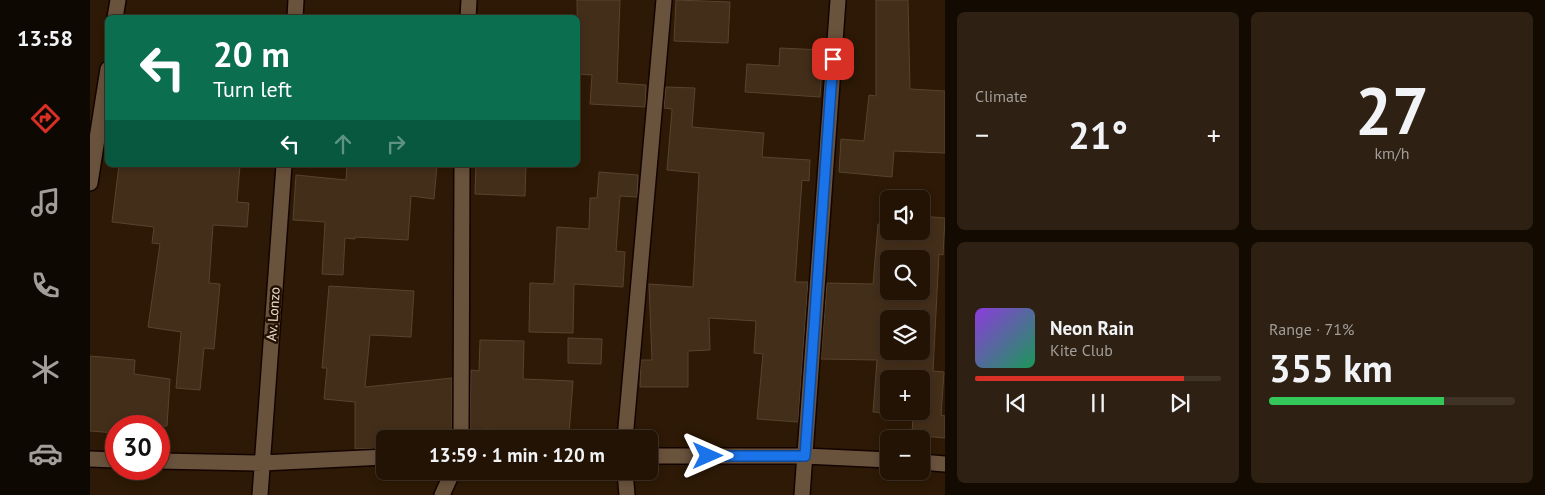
<!DOCTYPE html>
<html lang="en">
<head>
<meta charset="utf-8">
<style>
	:root { --surface:#221304; --page:#2e2013; --text:#f1f3f6; --muted:#a29e9a; --line:#3f3226; --accent:#d93025 }
	body { margin:0; font-family:"PT Sans",sans-serif; background:var(--page); color:var(--text); height:100vh; display:flex; flex-direction:column; font-size:19px; white-space:nowrap }
	* { box-sizing:border-box; margin:0 }
	p { font-size:16px; color:var(--muted) }
	.icon { flex:none; width:28px; height:28px; fill:none; stroke:currentColor; stroke-width:2; stroke-linecap:round; stroke-linejoin:round }
	.map { position:relative; flex:1; overflow:hidden }
	.details { display:flex; flex-direction:column; gap:12px; padding:12px; background:#130a02; width:600px }
	.details>* { flex:none }
	.top-card { position:absolute; left:15px; top:15px; width:475px; height:152px; border-radius:8px; box-shadow:0 2px 8px #0003,0 0 0 1px var(--line); background:#0b6e4f; color:#fff; overflow:hidden }
	.buttons { position:absolute; left:790px; top:190px; display:grid; gap:10px }
	.buttons a { display:grid; place-items:center; width:50px; height:50px; border-radius:8px; background:var(--surface); box-shadow:0 2px 8px #0003,0 0 0 1px var(--line); font-size:25px }
	.speed { position:absolute; left:15px; top:415px; display:flex; gap:10px; font-size:25px; font-weight:700; text-align:center }
	.speed>* { display:grid; place-content:center; width:65px; height:65px; border-radius:50%; background:var(--surface); box-shadow:0 2px 8px #0003,0 0 0 1px var(--line); line-height:1 }
	.speed .limit { border:8px solid #d22; background:#fff; color:#111 }
	.pin { position:absolute; display:grid; place-items:center; width:42px; height:42px; color:#fff; margin:-21px; border-radius:10px; box-shadow:0 2px 8px #0006 }
	.me { position:absolute; width:55px; margin:-28px; rotate:90deg; stroke-linejoin:round; filter:drop-shadow(0 0 4px #0008) }
	.turn { display:flex; align-items:center; gap:18px; height:105px; padding:0 25px; font-size:22px }
	.turn .icon { width:65px; height:65px; stroke-width:2.5 }
	.turn b { display:block; font-size:35px; line-height:42px }
	.lanes { display:flex; align-items:center; height:48px; padding:0 25px; background:#0003; justify-content:center; gap:25px; direction:ltr }
	.lanes .off { opacity:.35 }
	.big { font-size:38px; font-weight:800; line-height:1.1 }
	.details .tile { flex:1; display:flex; flex-direction:column; justify-content:center; gap:8px; min-width:0; padding:0 18px; border-radius:8px; background:var(--page) }
	.details .dial { align-items:center; gap:0 }
	.dial b { font-size:65px; line-height:1 }
	.song { display:flex; align-items:center; gap:15px }
	.cover { width:60px; height:60px; border-radius:8px; background:linear-gradient(135deg,hsl(270 70% 55%),hsl(150 70% 35%)) }
	.played { height:5px; border-radius:2px; background:linear-gradient(90deg,var(--accent) 85%,var(--line) 85%) }
	.keys { display:flex; justify-content:space-around; direction:ltr }
	.heat { display:flex; justify-content:space-between; align-items:center; font-size:28px; direction:ltr }
	.charge { height:8px; border-radius:4px; background:linear-gradient(90deg,#34c759 71%,var(--line) 0) }
	.details .tiles { flex:1; display:grid; gap:12px; grid-template-columns:repeat(2,1fr) }
	.trip { position:absolute; left:286px; top:430px; width:282px; height:50px; border-radius:8px; background:var(--surface); box-shadow:0 2px 8px #0003,0 0 0 1px var(--line); font-weight:800; line-height:50px; text-align:center }
	main { display:flex; flex:1; min-height:0 }
	.tab-bar { display:flex; flex-direction:column; width:90px; justify-content:space-around; align-items:center; background:#0e0802; color:var(--muted) }
	.tab-bar .icon { width:35px; height:35px }
	.tab-bar .selected { color:var(--accent) }
	.tab-bar b { font-size:22px; color:var(--text) }
	.map>svg:first-child { display:block }
</style>
</head>
<body>
<main>
<nav class="tab-bar">
<b>13:58</b>
<svg class="icon selected" aria-label="directions" viewBox="0 0 24 24"><path d="M12 3l9 9-9 9-9-9zM9 14v-3h6M13 9l2 2-2 2"/></svg>
<svg class="icon" aria-label="music" viewBox="0 0 24 24"><path d="M9 18V5l10-2v13"/><circle cx="6" cy="18" r="3"/><circle cx="16" cy="16" r="3"/></svg>
<svg class="icon" aria-label="phone" viewBox="0 0 24 24"><path d="M5 4h4l2 5-3 2q2 4 5 5l2-3 5 2v4C11 20 4 13 5 4z"/></svg>
<svg class="icon" aria-label="climate" viewBox="0 0 24 24"><path d="M12 3v18M4 7l16 10M4 17L20 7"/></svg>
<svg class="icon" aria-label="car" viewBox="0 0 24 24"><path d="M5 17H2v-5l4-1 3-4h7l3 4 3 1v5h-3M9 17h6M6 11h13"/><circle cx="7" cy="17" r="2"/><circle cx="17" cy="17" r="2"/></svg>
</nav>
<div class="map">
<svg width="855" height="495" viewBox="0 0 855 495">
	<rect width="100%" height="100%" fill="#2d1905"/>
	<path fill="#432e1a" stroke="#59432e" fill-rule="evenodd" d="M487 0H530L527 83 556 85 555 107 500 104 502 75 488 74Z
		M586 0 640 2 638 43 584 41Z
		M786 0H818L820 89 855 91V153L804 151 802 177 749 172 751 139 774 141 779 95 786 96Z
		M690 48 733 50 730 97 655 92 657 64 689 66Z
		M576 87 605 88 602 127 674 133 672 157 720 160 719 181 712 180 705 282H718L708 422 667 419 673 354 664 353 666 321 619 318 620 350 598 351V387H550L551 360H562L559 284 603 287 609 173 577 170 582 110V109L574 108Z
		M29 165H150L147 202 159 203 157 227 123 225 119 283 130 284 124 349 114 348 110 390 86 388 91 332 58 327 70 244 62 243 64 227 22 222Z
		M257 165H347L344 199 321 196 318 240 265 237V239L255 238 253 275 232 274 235 222 203 220 206 175 256 180Z
		M386 165H436L435 196 385 194Z
		M509 172 548 175 547 197 530 196 526 251 535 252 533 287 484 284 483 333 439 332 440 283 464 284 467 227 499 229 500 198H507Z
		M831 216 855 218 853 255 849 254 843 371 854 372 851 415 855 416V438L822 435 823 415 783 412 787 360 731 359 737 283 783 284 788 224 799 225V231H831ZM799 259H831V291H799ZM799 319H831V351H799ZM799 379H831V411H799Z
		M239 286 324 291 321 337 280 335 275 387 362 378V430L359 429V439H295V448L265 449V402L234 399 237 368H232Z
		M478 338 512 339 511 364 478 363Z
		M390 340 434 341 433 379 483 381 479 434 395 429 394 431 380 430 381 370 389 371Z
		M0 356 45 360 44 374 80 379 77 426H26V433L0 431Z"/>
	<g fill="none" stroke-linecap="round" stroke-linejoin="round">
		<defs>
			<path id="minor" d="M25 18 28 0
				M205 18 206 0
				M378 18 379 0
				M0 183 18 69
				M371 439 372 165
				M535 439 574 0
				M560 456H715L799 460
				M0 459 26 460
				M69 461 172 463 295 457
				M831 462 855 464
				M535 471 537 495
				M170 495 194 165
				M352 495 363 471
				M712 495 748 0"/>
		</defs>
		<use href="#minor" stroke="#140400" stroke-width="18"/>
		<use href="#minor" stroke="#6a533d" stroke-width="15"/>
	</g>
	<g fill="none" stroke-linecap="round" stroke-linejoin="round">
		<defs>
			<path id="route" d="M618 456H715L743 59"/>
		</defs>
		<use href="#route" stroke="#114b97" stroke-width="12"/>
		<use href="#route" stroke="#1a73e8" stroke-width="9"/>
	</g>
	<g text-anchor="middle" stroke-width="5" stroke-linejoin="round" paint-order="stroke">
		<g font-size="14" fill="#ebddd1" stroke="#231000">
			<text transform="translate(183 314) rotate(-86)" y="5">Av. Lonzo</text>
		</g>
	</g>
</svg>
<div class="buttons">
<a><svg class="icon" aria-label="sound" viewBox="0 0 24 24"><path d="M4 9h4l5-4v14l-5-4H4zM17 9q2 3 0 6"/></svg></a>
<a><svg class="icon" aria-label="search" viewBox="0 0 24 24"><circle cx="10" cy="10" r="6"/><path d="M15 15l6 6"/></svg></a>
<a><svg class="icon" aria-label="layers" viewBox="0 0 24 24"><path d="M12 4l9 5-9 5-9-5zM3 14l9 5 9-5"/></svg></a>
<a>+</a>
<a>−</a>
</div>
<div class="speed"><div class="limit">30</div></div>
<div class="pin" style="left:743px;top:59px;background:#d93025"><svg class="icon" aria-label="arrive" viewBox="0 0 24 24"><path d="M6 21V4h12l-3 4 3 4H6"/></svg></div>
<svg class="me" style="left:618px;top:456px" viewBox="-20 -20 40 40"><path d="M0-17L14 15 0 8-14 15z" fill="#1a73e8" stroke="#fff" stroke-width="4"/></svg>
<div class="trip">13:59 · 1 min · 120 m</div>
<div class="top-card">
<div class="turn"><svg class="icon" aria-label="left" viewBox="0 0 24 24"><path d="M17 20v-9H6M10 6l-5 5 5 5"/></svg><div><b>20 m</b>Turn left</div></div>
<div class="lanes"><svg class="icon" aria-label="left" viewBox="0 0 24 24"><path d="M17 20v-9H6M10 6l-5 5 5 5"/></svg><svg class="icon off" aria-label="ahead" viewBox="0 0 24 24"><path d="M12 20V5M6 11l6-6 6 6"/></svg><svg class="icon off" aria-label="right" viewBox="0 0 24 24"><path d="M7 20v-9h11M14 6l5 5-5 5"/></svg></div>
</div>
</div>
<section class="details">
<div class="tiles">
<div class="tile"><p>Climate</p>
<div class="heat"><a>−</a><b class="big">21°</b><a>+</a></div>
</div>
<div class="tile dial"><b>27</b><p>km/h</p></div>
<div class="tile">
<div class="song"><i class="cover"></i><div><b>Neon Rain</b><p>Kite Club</p></div></div>
<div class="played"></div>
<div class="keys"><svg class="icon" aria-label="previous" viewBox="0 0 24 24"><path d="M18 5L8 12l10 7zM5 5v14"/></svg><svg class="icon" aria-label="pause" viewBox="0 0 24 24"><path d="M8 5v14M16 5v14"/></svg><svg class="icon" aria-label="next" viewBox="0 0 24 24"><path d="M6 5l10 7-10 7zM19 5v14"/></svg></div>
</div>
<div class="tile"><p>Range · 71%</p><b class="big">355 km</b><div class="charge"></div></div>
</div>
</section>
</main>
</body>
</html>
